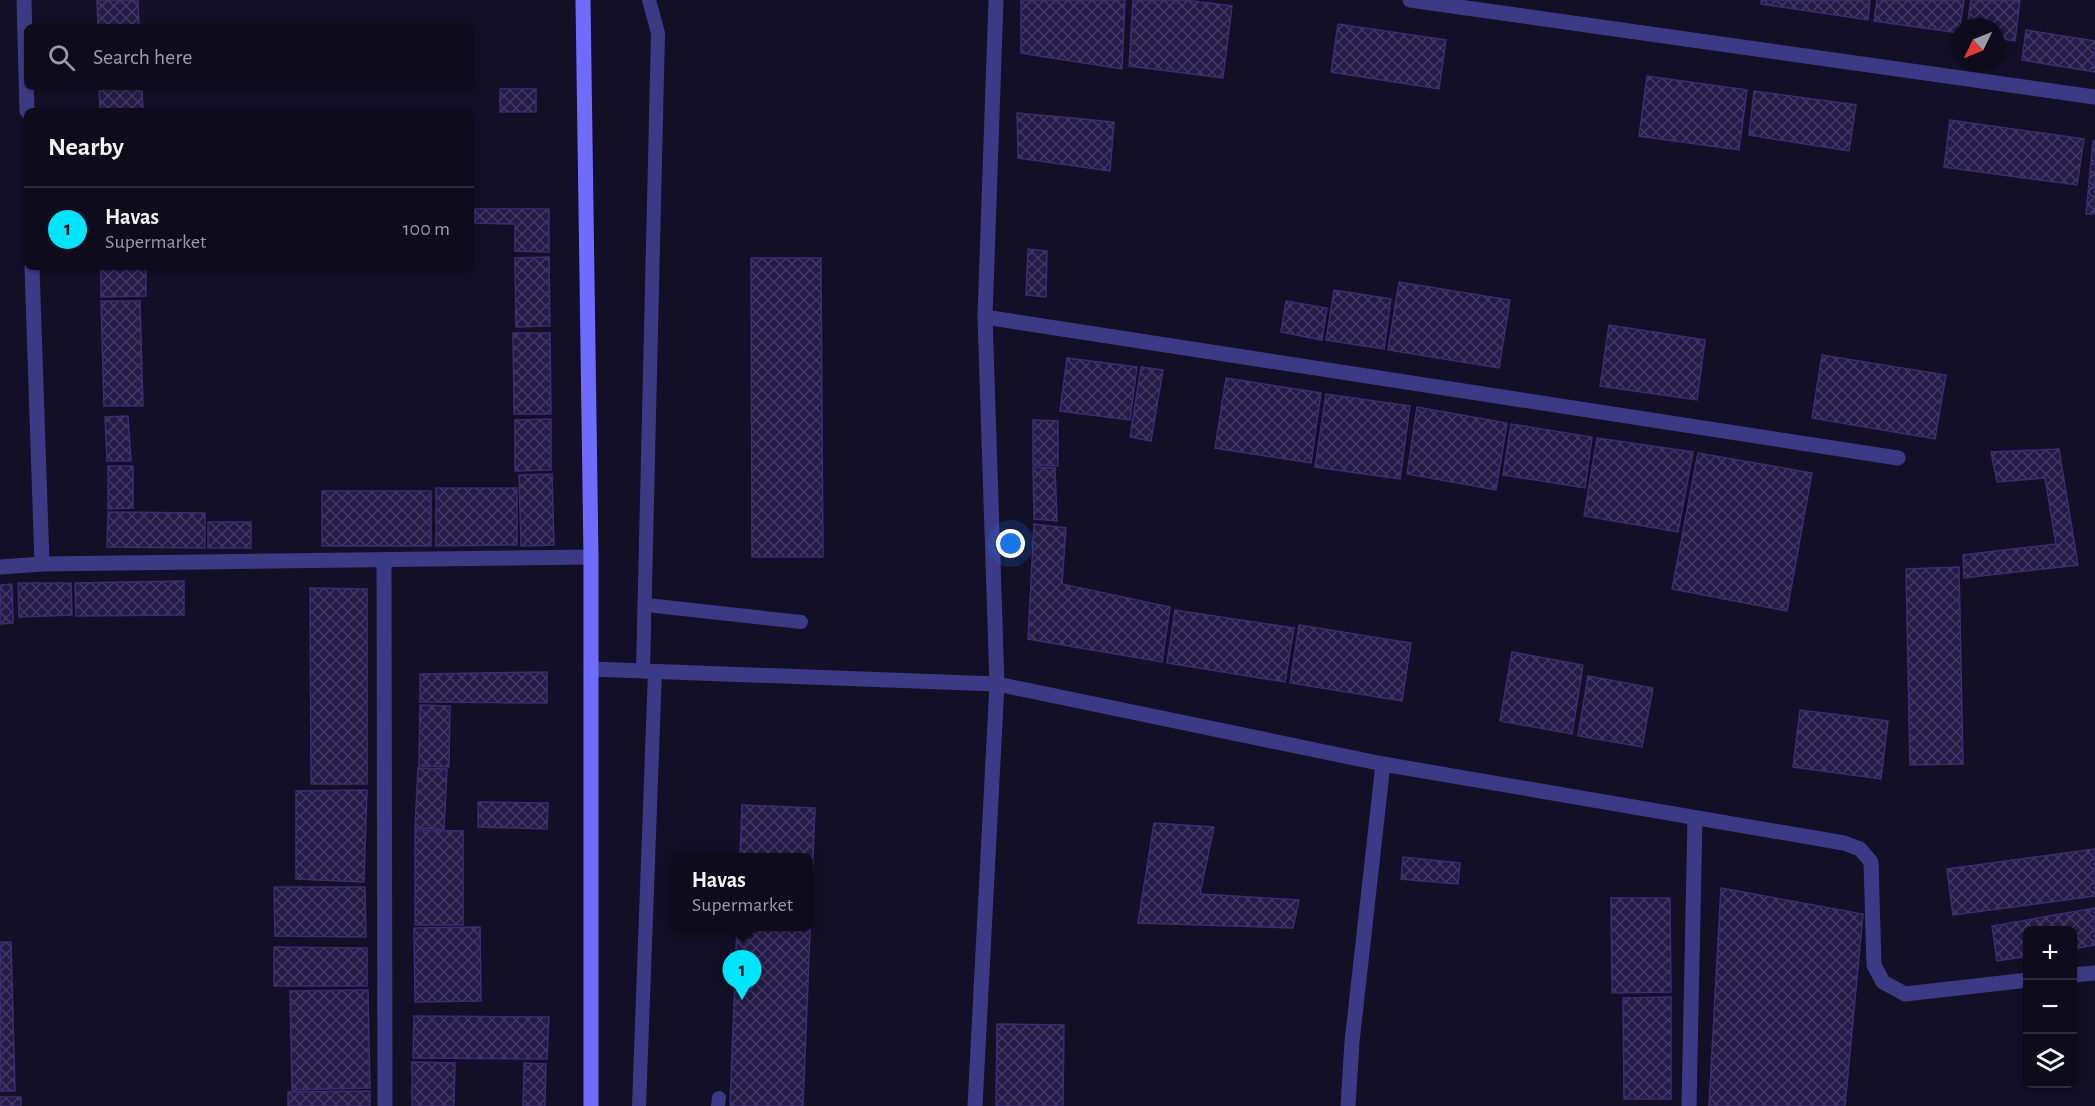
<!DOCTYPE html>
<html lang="en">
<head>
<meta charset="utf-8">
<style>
  body { margin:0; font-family:"Alegreya Sans",sans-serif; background:#171425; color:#f1f3f6 }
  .controls { position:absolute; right:18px; bottom:18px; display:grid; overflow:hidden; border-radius:9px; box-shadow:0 2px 4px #0004 }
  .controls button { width:54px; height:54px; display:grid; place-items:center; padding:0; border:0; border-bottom:2px solid #2e2b3b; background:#0e0b1c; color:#f1f3f6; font:30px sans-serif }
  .compass { position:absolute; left:1951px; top:18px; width:54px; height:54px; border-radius:50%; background:#0e0b1c; box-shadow:0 2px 4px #0004; rotate:227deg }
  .you { position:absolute; left:1011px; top:544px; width:21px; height:21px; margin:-15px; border:4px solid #fff; border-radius:50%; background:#1a73e8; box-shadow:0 0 0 9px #1a73e833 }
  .badge { display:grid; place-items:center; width:39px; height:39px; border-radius:50%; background:#00e5ff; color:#111; font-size:20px; font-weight:700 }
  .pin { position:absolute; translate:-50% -50px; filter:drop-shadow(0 2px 3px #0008) }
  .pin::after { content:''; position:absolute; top:32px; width:21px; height:18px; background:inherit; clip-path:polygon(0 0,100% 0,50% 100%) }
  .popup { position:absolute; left:672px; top:853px; width:141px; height:78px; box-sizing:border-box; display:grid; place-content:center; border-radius:9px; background:#0e0b1c; filter:drop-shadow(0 2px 4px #0005); font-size:20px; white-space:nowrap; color:#9b9ba3 }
  .popup b { font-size:22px; color:#f1f3f6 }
  .popup::after { content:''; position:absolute; left:50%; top:100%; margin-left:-12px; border:12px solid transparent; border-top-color:#0e0b1c }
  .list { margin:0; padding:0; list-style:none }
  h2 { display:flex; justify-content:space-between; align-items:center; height:78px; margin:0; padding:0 24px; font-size:26px }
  h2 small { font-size:20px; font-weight:400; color:#9b9ba3 }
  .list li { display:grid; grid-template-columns:39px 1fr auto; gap:18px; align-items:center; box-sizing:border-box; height:84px; padding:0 24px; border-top:2px solid #2e2b3b }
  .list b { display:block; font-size:22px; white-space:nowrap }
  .list p { margin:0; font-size:20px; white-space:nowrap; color:#9b9ba3 }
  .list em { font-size:20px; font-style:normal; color:#9b9ba3 }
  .icon { flex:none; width:33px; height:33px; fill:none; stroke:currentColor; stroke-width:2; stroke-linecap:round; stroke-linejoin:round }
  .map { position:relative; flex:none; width:2095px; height:1106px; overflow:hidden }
  .search { position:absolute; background:#0e0b1c; box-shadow:0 2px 4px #0004; left:24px; top:24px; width:450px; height:66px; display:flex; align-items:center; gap:15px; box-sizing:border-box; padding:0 21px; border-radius:9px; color:#9b9ba3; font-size:22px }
  .panel { position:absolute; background:#0e0b1c; box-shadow:0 2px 4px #0004; left:24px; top:108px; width:450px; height:162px; border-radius:9px }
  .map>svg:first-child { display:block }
  .building { fill:url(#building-cross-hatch); stroke:#3b2d73; stroke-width:1.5 }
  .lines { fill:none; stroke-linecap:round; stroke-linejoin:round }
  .service { stroke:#3d3a85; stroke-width:14 }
  .minor { stroke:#3d3a85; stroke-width:15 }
  .secondary { stroke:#6f6bff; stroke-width:15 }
</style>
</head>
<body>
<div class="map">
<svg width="2095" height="1106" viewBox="0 0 2095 1106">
  <defs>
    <pattern id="building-cross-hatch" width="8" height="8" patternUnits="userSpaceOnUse" patternTransform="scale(1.5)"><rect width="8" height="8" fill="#241b47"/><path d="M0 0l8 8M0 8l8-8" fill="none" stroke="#433b63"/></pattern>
  </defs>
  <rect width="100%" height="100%" fill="#130f26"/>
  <g class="building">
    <path d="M97,0h41l1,27h-41z"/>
    <path d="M1021,0h104l-3,69 -101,-16z"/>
    <path d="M1133,0h52l47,6 -9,72 -94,-12z"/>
    <path d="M1761,0h109l-2,20 -107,-16z"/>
    <path d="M1877,0h87l-5,33 -85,-12z"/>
    <path d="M1971,0h49l-5,41 -19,-3v-11h-29z"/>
    <path d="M1338,24l108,16 -7,49 -108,-17z"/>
    <path d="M2026,30l69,11v31l-73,-12z"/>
    <path d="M1647,76l100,14 -8,60 -100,-14z"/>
    <path d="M142,89l1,22h-43l-1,-21z"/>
    <rect x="500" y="89" width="36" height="23"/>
    <path d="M1754,91l102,14 -7,46 -100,-16z"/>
    <path d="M1017,113l97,9 -4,49 -92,-13z"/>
    <path d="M1950,120l134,19 -7,46 -133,-18z"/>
    <path d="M2093,141h2v73h-9z"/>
    <path d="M475,209h74v43l-34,-1v-27l-40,-1z"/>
    <path d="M1028,249l19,2 -1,46 -20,-2z"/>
    <path d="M549,257l1,69 -34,1 -1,-69z"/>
    <path d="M751,258h70l2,299h-71z"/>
    <path d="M101,267h45v29l-45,1z"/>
    <path d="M1399,282l111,18 -11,68 -111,-18z"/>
    <path d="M1334,290l57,9 -7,50 -58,-9z"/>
    <path d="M101,301h39l3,105h-39z"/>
    <path d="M1286,301l41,7 -5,32 -41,-8z"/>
    <path d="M1609,325l96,15 -8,60 -97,-14z"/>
    <path d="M513,333h37l1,81h-37z"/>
    <path d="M1822,355l124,20 -11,64 -123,-21z"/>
    <path d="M1067,358l70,9 -7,53 -70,-9z"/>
    <path d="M1141,367l22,3 -12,71 -21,-4z"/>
    <path d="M1226,378l95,15 -10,70 -96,-15z"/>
    <path d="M1326,394l84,12 -10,73 -85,-12z"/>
    <path d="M1417,407l90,16 -11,67 -89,-16z"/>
    <path d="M128,416l3,45h-24l-2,-44z"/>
    <path d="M551,419v51l-36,1v-51z"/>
    <path d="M1033,420l25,1v45l-25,-1z"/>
    <path d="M1511,424l81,13 -7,51 -82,-13z"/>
    <path d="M1597,438l96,14 -15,80 -94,-16z"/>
    <path d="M2059,449l19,116 -114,13 -1,-23 93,-11 -11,-66 -48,4 -6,-30z"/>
    <path d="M1698,453l114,20 -25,138 -115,-22z"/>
    <path d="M108,466h25v42l-25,1z"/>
    <path d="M1033,467l22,1 2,53 -23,-2z"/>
    <path d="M552,474l2,71 -33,1 -2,-71z"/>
    <path d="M436,488h81v57l-81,1z"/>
    <rect x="322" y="491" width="109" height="55"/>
    <path d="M108,512l97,1v35l-98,-1z"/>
    <rect x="208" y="522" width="43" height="26"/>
    <path d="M1034,524l32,4 -4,56 108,23 -8,55 -134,-23z"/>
    <path d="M1959,567l4,197 -53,1 -4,-196z"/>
    <path d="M184,581v34l-108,1 -1,-33z"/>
    <path d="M18,583h53l1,32 -53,2z"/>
    <path d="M12,584l1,39 -13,1v-39z"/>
    <path d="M310,588l57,1v195h-56z"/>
    <path d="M1175,610l119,18 -9,54 -118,-19z"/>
    <path d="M1299,625l112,18 -9,58 -112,-18z"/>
    <path d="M1512,652l71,13 -11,69 -72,-13z"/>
    <path d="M547,672v31l-127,-1v-28z"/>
    <path d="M1588,676l65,12 -11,59 -64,-11z"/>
    <path d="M420,705l30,1 -1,61 -30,-1z"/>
    <path d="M1800,710l88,11 -7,58 -88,-12z"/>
    <path d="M418,768l29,1 -3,60 -29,-1z"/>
    <path d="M367,790l-3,92 -68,-3v-88z"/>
    <path d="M478,802l70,1 -1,26 -69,-2z"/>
    <path d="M742,805l73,3 -12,298h-73l7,-180h71v-68h-68z"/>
    <path d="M1154,823l60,4 -14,67 99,6 -6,28 -155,-5z"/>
    <path d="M415,830l48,1v94h-48z"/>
    <path d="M2095,849v47l-142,19 -6,-46z"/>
    <path d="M1403,857l57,6 -2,21 -57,-5z"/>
    <path d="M274,887h91l1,50 -91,-1z"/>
    <path d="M1721,888l142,26 -18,192h-136z"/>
    <path d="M1611,898h59l1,94 -59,1z"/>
    <path d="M2095,908v37l-23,4v-19h-44v26l-31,5 -5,-35z"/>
    <path d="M480,927l1,74 -66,1 -1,-74z"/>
    <path d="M0,942h11l4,149h-15z"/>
    <path d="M274,947l93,1v38h-93z"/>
    <path d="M368,990l2,98 -78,2 -2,-99z"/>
    <path d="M1671,997v102h-47l-1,-101z"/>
    <path d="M414,1016l135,1 -2,42 -134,-1z"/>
    <path d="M997,1024l67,1 -1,81h-67z"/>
    <path d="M412,1062l43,1 -1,43h-42z"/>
    <path d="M524,1063l22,1 -1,42h-22z"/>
    <path d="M370,1091v15h-82v-14z"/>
    <rect x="0" y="1097" width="21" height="9"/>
  </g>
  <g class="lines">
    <g class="service">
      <path d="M647,605l154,17"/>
      <path d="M643,670l15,-637 -9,-33"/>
      <path d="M639,1106l16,-435"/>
      <path d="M718,1106l1,-8"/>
    </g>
    <g class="minor">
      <path d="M24,0l3,111"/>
      <path d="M1410,0l685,97"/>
      <path d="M32,267l10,297"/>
      <path d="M985,317l913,141"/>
      <path d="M384,560l1,546"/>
      <path d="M0,567l42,-3 549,-7"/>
      <path d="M591,669l406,15 386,80 461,79 16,6 11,13 3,103 9,17 22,12 123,-14"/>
      <path d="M2072,975l23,-2"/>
      <path d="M975,1106l22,-422 -12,-367 11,-317"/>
      <path d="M1348,1106l4,-64 31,-278"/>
      <path d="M1689,1106l6,-288"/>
    </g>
    <path class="secondary" d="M583,0l8,557v549"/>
  </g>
</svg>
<div class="controls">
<button>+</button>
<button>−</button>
<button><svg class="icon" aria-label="layers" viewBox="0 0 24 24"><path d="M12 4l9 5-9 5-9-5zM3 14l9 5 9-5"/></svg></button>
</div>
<svg class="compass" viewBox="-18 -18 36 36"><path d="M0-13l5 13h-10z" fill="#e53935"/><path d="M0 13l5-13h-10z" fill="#9b9ba3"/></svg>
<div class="you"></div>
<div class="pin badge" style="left:742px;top:1000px">1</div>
<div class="popup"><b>Havas</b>Supermarket</div>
<div class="search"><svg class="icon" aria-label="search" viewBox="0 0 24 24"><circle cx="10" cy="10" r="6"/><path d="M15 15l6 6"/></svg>Search here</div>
<section class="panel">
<h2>Nearby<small></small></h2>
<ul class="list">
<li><span class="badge">1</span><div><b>Havas</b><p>Supermarket</p></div><em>100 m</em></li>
</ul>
</section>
</div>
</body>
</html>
